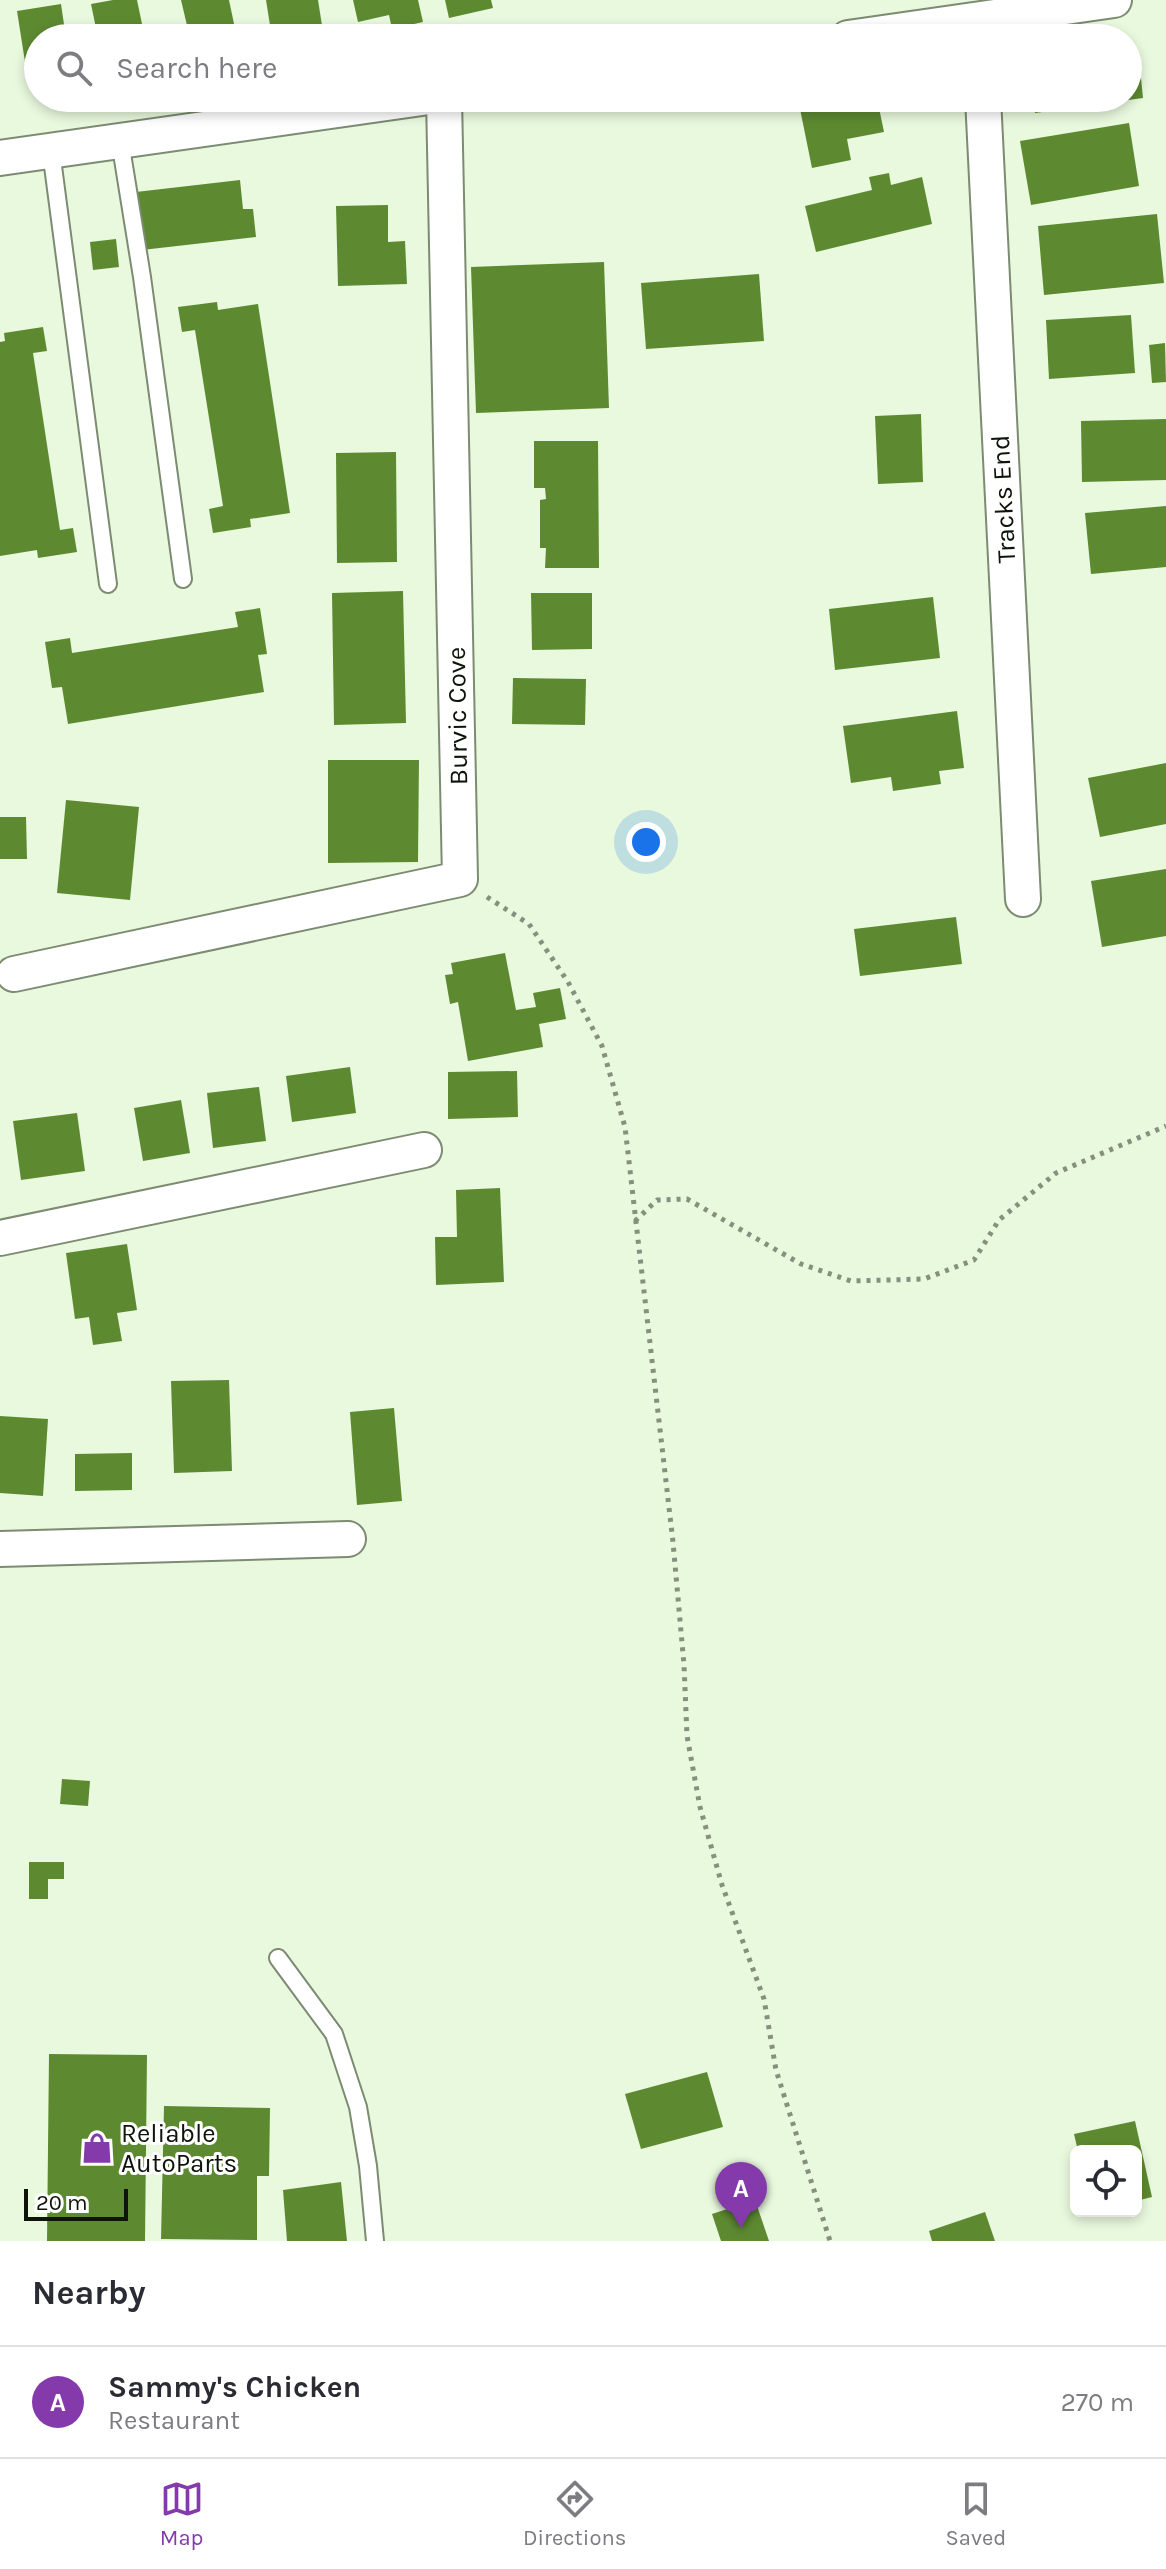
<!DOCTYPE html>
<html lang="en">
<head>
<meta charset="utf-8">
<style>
  body { margin:0; font-family:Karla,sans-serif; background:#f2f2f3; color:#2b2b33 }
  .controls { position:absolute; right:24px; bottom:24px; display:grid; overflow:hidden; border-radius:12px; box-shadow:0 4px 12px #0003 }
  .controls button { width:72px; height:72px; display:grid; place-items:center; padding:0; border:0; border-bottom:2px solid #e1e1e2; background:#fff; color:#2b2b33; font:40px sans-serif }
  .scale { position:absolute; left:24px; bottom:20px; width:104px; box-sizing:border-box; padding-left:8px; border:4px solid #0f140b; border-top:0; font-size:22px; line-height:28px; white-space:nowrap; color:#0f140b; -webkit-text-stroke:6px #fff; paint-order:stroke }
  .you { position:absolute; left:646px; top:842px; width:28px; height:28px; margin:-20px; border:6px solid #fff; border-radius:50%; background:#1a73e8; box-shadow:0 0 0 12px #1a73e833 }
  .badge { display:grid; place-items:center; width:52px; height:52px; border-radius:50%; background:#853aac; color:#fff; font-size:26px; font-weight:700 }
  .pin { position:absolute; translate:-50% -66px; filter:drop-shadow(0 2px 4px #0008) }
  .pin::after { content:''; position:absolute; top:42px; width:28px; height:24px; background:inherit; clip-path:polygon(0 0,100% 0,50% 100%) }
  .list { margin:0; padding:0; list-style:none }
  h2 { display:flex; justify-content:space-between; align-items:center; height:104px; margin:0; padding:0 32px; font-size:34px }
  h2 small { font-size:26px; font-weight:400; color:#7c7c81 }
  .list li { display:grid; grid-template-columns:52px 1fr auto; gap:24px; align-items:center; box-sizing:border-box; height:112px; padding:0 32px; border-top:2px solid #e1e1e2 }
  .list b { display:block; font-size:30px; white-space:nowrap }
  .list p { margin:0; font-size:26px; white-space:nowrap; color:#7c7c81 }
  .list em { font-size:26px; font-style:normal; color:#7c7c81 }
  .icon { flex:none; width:44px; height:44px; fill:none; stroke:currentColor; stroke-width:2; stroke-linecap:round; stroke-linejoin:round }
  .map { position:relative; flex:none; width:1166px; height:2241px; overflow:hidden }
  .search { position:absolute; background:#fff; box-shadow:0 4px 12px #0003; left:24px; right:24px; top:24px; height:88px; display:flex; align-items:center; gap:20px; box-sizing:border-box; padding:0 28px; border-radius:44px; color:#7c7c81; font-size:30px }
  .sheet { height:216px; background:#fff }
  nav { display:flex; justify-content:space-around; align-items:center; box-sizing:border-box; height:112px; border-top:2px solid #e1e1e2; background:#fff; font-size:22px; color:#7c7c81 }
  nav a { display:grid; justify-items:center; gap:4px }
  nav .on { color:#853aac }
  .map>svg:first-child { display:block }
  .building { fill:#5d8a31 }
  .lines { fill:none; stroke-linecap:round; stroke-linejoin:round }
  .lane-casing { stroke:#7c8b72; stroke-width:20 }
  .street-casing { stroke:#7c8b72; stroke-width:38 }
  .path { stroke:#85907d; stroke-width:5; stroke-dasharray:4 6; stroke-linecap:butt }
  .lane { stroke:#fff; stroke-width:16 }
  .street { stroke:#fff; stroke-width:34 }
  .labels { text-anchor:middle; stroke-width:6; stroke-linejoin:round; paint-order:stroke }
  .street-label { font-size:26px; fill:#0f140b; stroke:#fff }
  .poi-label { font-size:26px; fill:#0f140b; stroke:#fff; text-anchor:start }
</style>
</head>
<body>
<div class="map">
<svg width="1166" height="2241" viewBox="0 0 1166 2241">
  <rect width="100%" height="100%" fill="#e9f9de"/>
  <g class="building">
    <path d="M113,0h24l8,38h-47l-7,-34z"/>
    <path d="M181,0h48l8,38h-47z"/>
    <path d="M266,0h52l6,38h-52z"/>
    <path d="M353,0h65l5,22 -31,7 -3,-14 -31,7z"/>
    <path d="M445,0h46l2,8 -44,10z"/>
    <path d="M61,4l5,34h-28v42l-10,1 -11,-70z"/>
    <path d="M1140,68l3,30 -108,15 -2,-15h95v-28z"/>
    <path d="M829,98h48l7,34 -37,7 4,21 -39,8 -13,-64z"/>
    <path d="M1129,123l10,63 -108,19 -11,-64z"/>
    <path d="M889,173l2,12 31,-8 10,47 -116,28 -11,-46 67,-16 -3,-13z"/>
    <path d="M240,180l3,29h10l3,28 -114,13 -6,-58z"/>
    <path d="M388,205v37l17,-1 2,43 -69,2 -2,-80z"/>
    <path d="M1157,214l7,69 -120,12 -6,-69z"/>
    <path d="M116,239l3,28 -26,3 -3,-28z"/>
    <path d="M604,262l5,146 -133,5 -5,-146z"/>
    <path d="M759,274l5,67 -118,8 -5,-66z"/>
    <path d="M217,302l1,8 40,-6 32,209 -40,6 1,8 -38,6 -4,-24 14,-3 -28,-176 -13,2 -4,-25z"/>
    <path d="M1131,315l4,58 -86,6 -3,-59z"/>
    <path d="M43,327l4,24 -14,2 27,177 13,-2 4,24 -39,6 -1,-8 -37,6v-214l5,-1 -1,-8z"/>
    <path d="M1165,343l1,39 -14,1 -3,-38z"/>
    <path d="M921,414l2,68 -45,2 -3,-68z"/>
    <path d="M1166,419v61l-84,2 -1,-61z"/>
    <path d="M534,441h64l1,127h-54l1,-20h-6v-48l6,-1 -1,-11h-11z"/>
    <path d="M396,452l1,110 -60,1 -1,-110z"/>
    <path d="M1166,506v61l-75,7 -6,-61z"/>
    <path d="M403,591l3,132 -72,2 -2,-132z"/>
    <path d="M531,593h61v56l-60,1z"/>
    <path d="M933,597l7,61 -105,12 -6,-61z"/>
    <path d="M260,608l7,46 -9,1 6,37 -196,32 -6,-37 -10,1 -7,-46 25,-4 2,15 166,-26 -3,-15z"/>
    <path d="M513,678l73,1 -1,46 -73,-1z"/>
    <path d="M957,711l7,57 -25,3 2,13 -48,7 -2,-14 -40,6 -8,-57z"/>
    <path d="M328,760h91l-1,102 -90,1z"/>
    <path d="M1166,763v61l-66,13 -12,-59z"/>
    <path d="M66,800l73,7 -9,93 -73,-7z"/>
    <path d="M0,817h26l1,42h-27z"/>
    <path d="M1166,869v67l-64,11 -11,-66z"/>
    <path d="M956,917l6,47 -102,12 -6,-47z"/>
    <path d="M505,953l11,57 20,-3 -3,-14 27,-5 6,31 -27,5 4,23 -75,14 -10,-59 -8,2 -5,-29 8,-1 -2,-11z"/>
    <path d="M350,1067l6,46 -64,9 -6,-46z"/>
    <path d="M517,1071l1,46 -70,2v-47z"/>
    <path d="M259,1087l7,54 -53,7 -6,-55z"/>
    <path d="M181,1100l9,53 -47,8 -9,-53z"/>
    <path d="M77,1113l8,58 -64,9 -8,-59z"/>
    <path d="M500,1188l4,94 -68,3 -1,-48h22l-1,-47z"/>
    <path d="M127,1244l10,66 -20,3 5,28 -29,4 -4,-28 -14,2 -9,-66z"/>
    <path d="M229,1380l3,91 -58,2 -3,-92z"/>
    <path d="M394,1408l8,93 -45,4 -7,-93z"/>
    <path d="M0,1416l48,3 -5,77 -43,-3z"/>
    <path d="M132,1453v37l-57,1v-37z"/>
    <path d="M62,1779l28,2 -2,25 -28,-2z"/>
    <path d="M29,1862h35v17h-16v20h-19z"/>
    <path d="M49,2054l98,1 -2,186h-98z"/>
    <path d="M707,2072l16,55 -82,22 -16,-55z"/>
    <path d="M164,2106l106,2 -1,68h-12v64l-96,-1z"/>
    <path d="M1135,2121l17,76 -16,4v-50h-58l-4,-17z"/>
    <path d="M341,2182l6,59h-60l-4,-51z"/>
    <path d="M755,2200l14,41h-48l-9,-27z"/>
    <path d="M985,2212l10,29h-63l-3,-10z"/>
  </g>
  <g class="lines">
    <defs>
      <g id="lane">
        <path d="M120,141l22,136 41,302"/>
        <path d="M51,151l57,433"/>
        <path d="M278,1958l56,76 24,73 10,59 7,75"/>
      </g>
      <g id="street">
        <path d="M848,38l266,-38"/>
        <path d="M983,98l40,801"/>
        <path d="M0,158l422,-60"/>
        <path d="M14,974l446,-95 -16,-781"/>
        <path d="M0,1238l424,-88"/>
        <path d="M0,1549l348,-10"/>
      </g>
    </defs>
    <use href="#lane" class="lane-casing"/>
    <use href="#street" class="street-casing"/>
    <g class="path">
      <path d="M487,897l42,27 39,58 34,64 23,81 48,415 11,123 3,71 13,71 22,78 42,114 12,71 54,171"/>
      <path d="M635,1221l22,-21 30,-1 114,65 50,17 73,-2 50,-19 25,-40 57,-47 110,-47"/>
    </g>
    <use href="#lane" class="lane"/>
    <use href="#street" class="street"/>
  </g>
  <defs>
    <symbol id="shop-bare" viewBox="-9 -9 18 18"><path d="M-5-2.5h2.3a2.7 3.5 0 0 1 5.4 0H5L5.5 6h-11ZM-1.5-2.5h3a1.5 2.3 0 0 0-3 0Z" fill="#853aac" stroke="#fff" stroke-width="2.5" paint-order="stroke"/></symbol>
  </defs>
  <g fill-rule="evenodd">
    <use href="#shop-bare" x="75" y="2126" width="44" height="44"/>
  </g>
  <g class="labels">
    <g class="street-label">
      <text transform="translate(1003 499) rotate(-93)" y="9">Tracks End</text>
      <text transform="translate(457 716) rotate(-91)" y="9">Burvic Cove</text>
    </g>
    <g class="poi-label">
      <text x="121" y="2142">Reliable<tspan x="121" dy="30">AutoParts</tspan></text>
    </g>
  </g>
</svg>
<div class="controls">
<button><svg class="icon" aria-label="locate" viewBox="0 0 24 24"><circle cx="12" cy="12" r="6"/><path d="M12 2v4M12 18v4M2 12h4M18 12h4"/></svg></button>
</div>
<div class="scale">20 m</div>
<div class="you"></div>
<div class="pin badge" style="left:741px;top:2228px">A</div>
<div class="search"><svg class="icon" aria-label="search" viewBox="0 0 24 24"><circle cx="10" cy="10" r="6"/><path d="M15 15l6 6"/></svg>Search here</div>
</div>
<section class="sheet">
<h2>Nearby<small></small></h2>
<ul class="list">
<li><span class="badge">A</span><div><b>Sammy's Chicken</b><p>Restaurant</p></div><em>270 m</em></li>
</ul>
</section>
<nav>
<a class="on"><svg class="icon" aria-label="map" viewBox="0 0 24 24"><path d="M3 6l6-2 6 2 6-2v14l-6 2-6-2-6 2zM9 4v14M15 6v14"/></svg>Map</a>
<a><svg class="icon" aria-label="directions" viewBox="0 0 24 24"><path d="M12 3l9 9-9 9-9-9zM9 14v-3h6M13 9l2 2-2 2"/></svg>Directions</a>
<a><svg class="icon" aria-label="saved" viewBox="0 0 24 24"><path d="M7 4h10v16l-5-4-5 4z"/></svg>Saved</a>
</nav>
</body>
</html>
